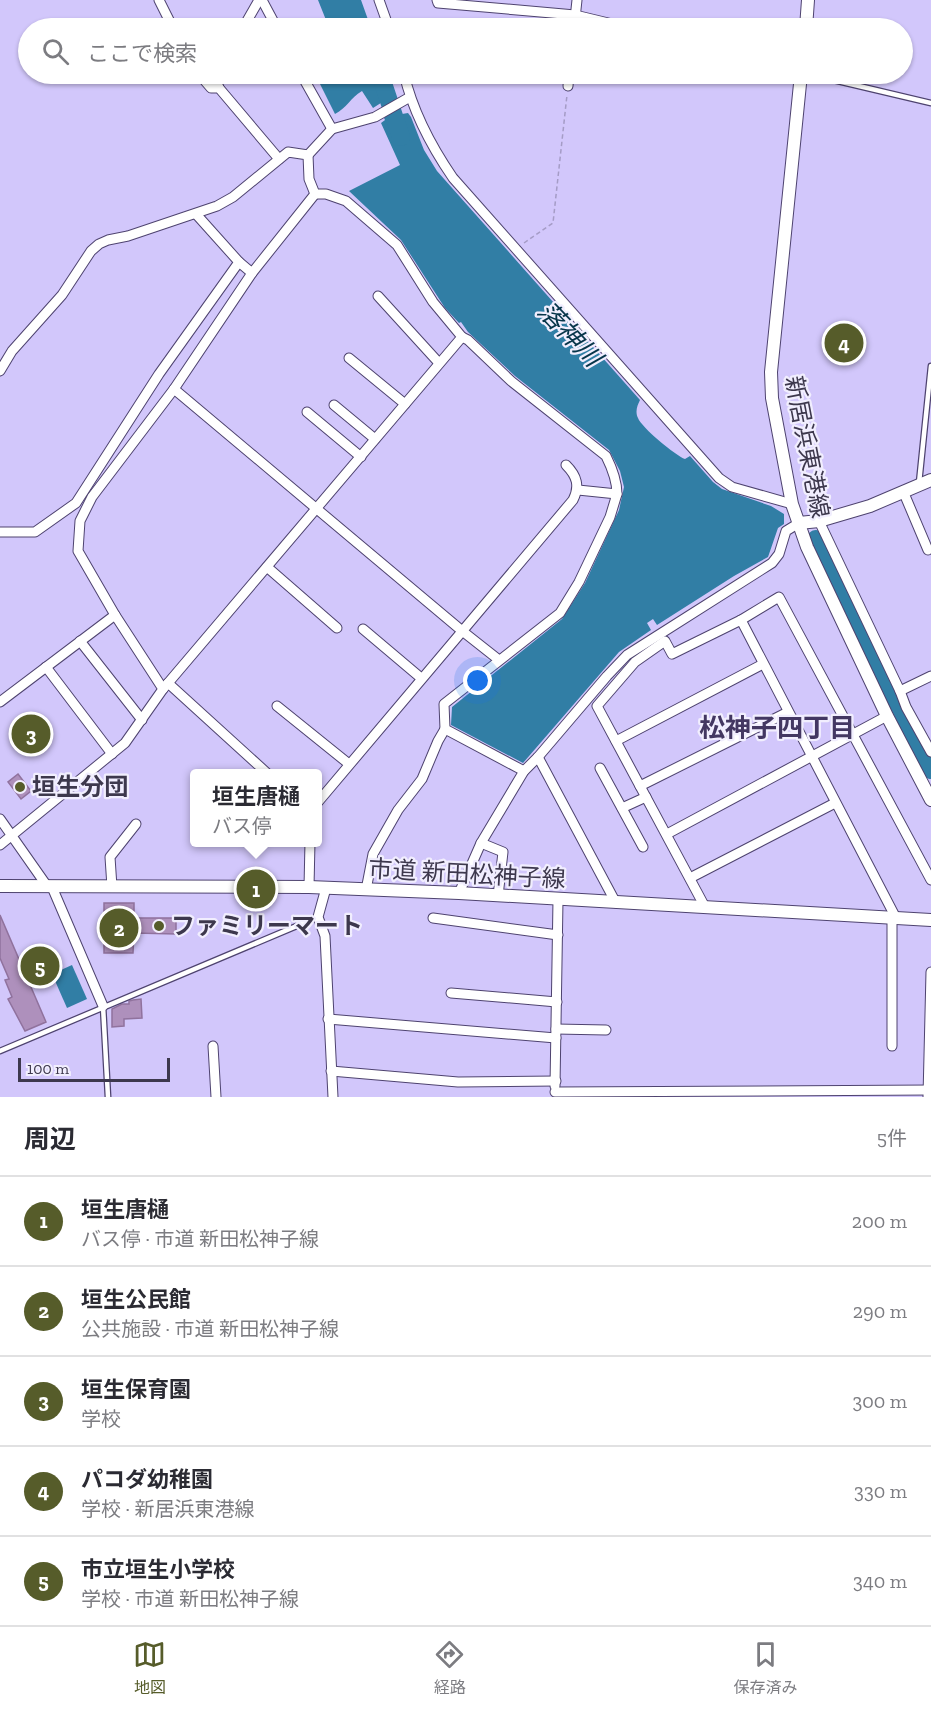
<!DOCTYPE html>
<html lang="ja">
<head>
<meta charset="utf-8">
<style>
  body { margin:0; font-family:"Zilla Slab","Noto Sans JP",serif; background:#f7f7f7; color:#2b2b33 }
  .scale { position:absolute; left:18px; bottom:15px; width:152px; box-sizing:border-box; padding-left:6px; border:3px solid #3d384d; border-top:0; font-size:16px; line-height:21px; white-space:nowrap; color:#3d384d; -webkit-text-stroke:4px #f1eefe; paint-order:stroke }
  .you { position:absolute; left:478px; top:681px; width:21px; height:21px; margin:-15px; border:4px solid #fff; border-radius:50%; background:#1a73e8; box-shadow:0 0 0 9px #1a73e833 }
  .badge { display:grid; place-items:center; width:39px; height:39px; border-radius:50%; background:#565c2a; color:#fff; font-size:20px; font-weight:700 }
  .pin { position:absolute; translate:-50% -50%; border:3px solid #fff; box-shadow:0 2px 6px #0006 }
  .popup { position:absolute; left:190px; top:769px; width:132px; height:78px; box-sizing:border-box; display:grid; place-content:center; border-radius:6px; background:#fff; filter:drop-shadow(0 2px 4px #0005); font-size:20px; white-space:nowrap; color:#7c7c81 }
  .popup b { font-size:22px; color:#2b2b33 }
  .popup::after { content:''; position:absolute; left:50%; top:100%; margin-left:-12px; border:12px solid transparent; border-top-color:#fff }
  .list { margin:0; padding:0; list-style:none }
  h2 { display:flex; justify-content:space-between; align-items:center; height:78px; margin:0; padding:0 24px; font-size:26px }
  h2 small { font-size:20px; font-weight:400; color:#7c7c81 }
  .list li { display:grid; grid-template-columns:39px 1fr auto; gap:18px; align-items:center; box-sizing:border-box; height:90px; padding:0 24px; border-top:2px solid #e1e1e2 }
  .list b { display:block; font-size:22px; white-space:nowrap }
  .list p { margin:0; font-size:20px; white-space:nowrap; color:#7c7c81 }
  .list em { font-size:20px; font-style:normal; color:#7c7c81 }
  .icon { flex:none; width:33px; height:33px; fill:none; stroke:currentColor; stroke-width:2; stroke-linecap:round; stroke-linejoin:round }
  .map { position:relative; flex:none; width:931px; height:1097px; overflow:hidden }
  .search { position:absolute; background:#fff; box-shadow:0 2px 4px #0004; left:18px; right:18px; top:18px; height:66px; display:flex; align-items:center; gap:15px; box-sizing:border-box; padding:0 21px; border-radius:33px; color:#7c7c81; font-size:22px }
  .sheet { height:528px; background:#fff }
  nav { display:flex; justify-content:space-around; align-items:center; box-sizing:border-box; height:84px; border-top:2px solid #e1e1e2; background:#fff; font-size:16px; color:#7c7c81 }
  nav a { display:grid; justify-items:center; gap:3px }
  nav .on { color:#565c2a }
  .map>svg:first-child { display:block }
  .water { fill:#317ea5 }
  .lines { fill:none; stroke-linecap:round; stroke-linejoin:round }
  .river { stroke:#317ea5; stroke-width:18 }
  .building { fill:#ae90bc; stroke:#90729d; stroke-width:1.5 }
  .lane-casing { stroke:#4e436f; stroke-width:7 }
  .street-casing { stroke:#4e436f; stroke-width:11 }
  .secondary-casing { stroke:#4e436f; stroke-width:14 }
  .path { stroke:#a59cc6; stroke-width:1.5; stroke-dasharray:4.5 3; stroke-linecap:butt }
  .lane { stroke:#fff; stroke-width:4.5 }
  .street { stroke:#fff; stroke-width:9 }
  .secondary { stroke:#fff; stroke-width:12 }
  .poi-dot { fill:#565c2a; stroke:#f1eefe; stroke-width:2 }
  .labels { text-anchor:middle; stroke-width:4.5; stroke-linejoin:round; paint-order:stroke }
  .street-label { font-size:24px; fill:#3d384d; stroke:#f1eefe }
  .poi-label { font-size:24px; font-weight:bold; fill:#3d384d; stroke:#f1eefe; text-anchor:start }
  .water-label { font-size:26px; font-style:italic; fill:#07354a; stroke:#f1eefe }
  .neighbourhood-label { font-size:26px; font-weight:bold; fill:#433762; stroke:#f1eefe }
</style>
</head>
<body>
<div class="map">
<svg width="931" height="1097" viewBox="0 0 931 1097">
  <rect width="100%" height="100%" fill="#d2c7fb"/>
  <g class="water">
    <path d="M318,0h43l10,28h-62l17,-8z"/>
    <path d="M315,74h73l7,20 -22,14 -11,-17c-12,7 -15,17 -27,23z"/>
    <path d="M400,110l2,4 6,-1 3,4 13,33 13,21 203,229c-3,6 -5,12 -2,18 3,9 38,38 47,41l5,-3 23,26 9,7 49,17 13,8v10l-6,4 -10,29 -34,19 -77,49 -4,-6 -6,4 4,7 -32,22 -96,111 -72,-38 1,-18 110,-88 23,-36 34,-73 5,-23 -4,-16 -11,-21 -94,-74 -47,-44 -7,-10 -2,1 -14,-15 -44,-68 -52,-49 51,-26 -19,-42 4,-3 -1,-2z"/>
    <path d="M72,965l15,34 -20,9 -15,-34z"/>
  </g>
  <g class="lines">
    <g class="river">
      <path d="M380,74l21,63"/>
      <path d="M816,539l76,160 39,71"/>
    </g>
  </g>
  <g class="building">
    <path d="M18,774l13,17 -10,8 -13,-17z"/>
    <path d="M104,903h30v15h42v16l-42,-1 -1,20h-29z"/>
    <path d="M0,915l46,107 -21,9 -17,-32 4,-2 -7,-17 4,-1 -9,-21z"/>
    <path d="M141,999l1,19 -18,1v7l-12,1v-18l10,-5h7v-3l4,-1z"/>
  </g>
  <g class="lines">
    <defs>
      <g id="lane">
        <path d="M808,74l123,29"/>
        <path d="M919,483l12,-117"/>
        <path d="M103,1006l5,91"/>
        <path d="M0,1051l318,-134"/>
      </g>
      <g id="street">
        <path d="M159,0l14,28"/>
        <path d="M262,0l15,28"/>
        <path d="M379,0l10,28"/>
        <path d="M437,0l1,3 137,12 54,13"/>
        <path d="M243,28l16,-28"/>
        <path d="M574,28l3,-28"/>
        <path d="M199,74l12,14h8l60,71"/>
        <path d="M217,74l-2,3 4,11"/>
        <path d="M301,74l31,55"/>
        <path d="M404,74c9,38 27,72 49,104l266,300 13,9 60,17"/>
        <path d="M568,86l1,-12"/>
        <path d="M308,155l24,-26 43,-12 35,-20"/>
        <path d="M239,262l13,11 63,-79"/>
        <path d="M378,296l61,67"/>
        <path d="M462,337l6,3 43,41 95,75c6,12 11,24 11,38"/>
        <path d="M349,358l56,46"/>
        <path d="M0,371l12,-20 50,-56 29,-44 8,-7 9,-4 20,-4 89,-30 16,-9 55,-45 20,3 1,24 6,15h11l20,7 51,44 36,57 29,35 -299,352"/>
        <path d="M174,389l287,241 38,30"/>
        <path d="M334,405l41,34"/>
        <path d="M307,412l54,45"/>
        <path d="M903,491l25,59"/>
        <path d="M819,521l81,170 31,-15"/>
        <path d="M0,532h35l41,-29 83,-129 80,-112 -43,-48"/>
        <path d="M267,567l70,61"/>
        <path d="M741,620l155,298"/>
        <path d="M363,629l58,49"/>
        <path d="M80,641l62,79"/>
        <path d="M46,667l66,87"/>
        <path d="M168,683l100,91"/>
        <path d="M900,691l6,16 25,45"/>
        <path d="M0,702l115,-87"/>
        <path d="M277,706l72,58"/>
        <path d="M616,741l147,-77"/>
        <path d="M538,757l78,146"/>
        <path d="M600,768l43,79"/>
        <path d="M524,771l-79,-42 -1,-25 116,-91 19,-31 31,-65 7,-23 -39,-4"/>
        <path d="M640,786l148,-74"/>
        <path d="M318,802l255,-302c7,-14 4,-24 -7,-35"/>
        <path d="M622,808l24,-11"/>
        <path d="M0,819l47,67"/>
        <path d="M667,834l220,-118"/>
        <path d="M481,843l22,9 -5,44"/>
        <path d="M0,845l125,-102 38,-54 -48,-74 -37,-64 2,-30 12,-24 82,-108 78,-116"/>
        <path d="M690,878l145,-75"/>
        <path d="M52,887l51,119"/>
        <path d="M112,887l-2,-30 26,-33"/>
        <path d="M309,887l1,-45"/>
        <path d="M326,888l-8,29 7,19 8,161"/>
        <path d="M366,890l7,-36 25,-44 24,-31 16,-38 7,-12"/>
        <path d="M459,893l22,-50 43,-72 14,-14 69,-81 20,-21 145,-92 7,-9 7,-23 13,-8"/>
        <path d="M705,907l-108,-201 38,-44 30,-21 7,13 69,-34 38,-23 152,283"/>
        <path d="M433,918l125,17"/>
        <path d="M451,993l106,9"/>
        <path d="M328,1019l228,19"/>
        <path d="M556,1029l50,1"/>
        <path d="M213,1046l3,51"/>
        <path d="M892,1046v-128"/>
        <path d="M331,1071l127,11 98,-1"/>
        <path d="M555,1086l3,-186"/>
        <path d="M555,1092l376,-2"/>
        <path d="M928,1097l3,-125"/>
      </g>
      <g id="secondary">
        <path d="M806,28l2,-28"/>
        <path d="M801,74l-30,298 1,26 20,106 15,43 80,169 44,84"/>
        <path d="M799,523l20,-2 51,-15 61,-26"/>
        <path d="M0,886l309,1 150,6 472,27"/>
      </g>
    </defs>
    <use href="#lane" class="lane-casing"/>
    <use href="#street" class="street-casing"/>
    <use href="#secondary" class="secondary-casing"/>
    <path class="path" d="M524,243l29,-20 14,-128"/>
    <use href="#lane" class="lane"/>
    <use href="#street" class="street"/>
    <use href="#secondary" class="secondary"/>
  </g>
  <g class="poi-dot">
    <circle cx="20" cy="787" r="6"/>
    <circle cx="159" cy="926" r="6"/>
  </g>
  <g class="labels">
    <g class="street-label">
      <text transform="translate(807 447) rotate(79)" y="8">新居浜東港線</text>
      <text transform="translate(467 874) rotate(3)" y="8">市道 新田松神子線</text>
    </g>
    <g class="poi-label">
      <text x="32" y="795">垣生分団</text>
      <text x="171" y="934">ファミリーマート</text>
    </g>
    <g class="water-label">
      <text transform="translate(570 334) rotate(46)" y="9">落神川</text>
    </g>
    <g class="neighbourhood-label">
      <text x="777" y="737">松神子四丁目</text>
    </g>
  </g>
</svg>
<div class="scale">100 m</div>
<div class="you"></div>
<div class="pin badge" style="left:256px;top:889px">1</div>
<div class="popup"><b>垣生唐樋</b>バス停</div>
<div class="pin badge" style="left:119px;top:928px">2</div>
<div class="pin badge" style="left:31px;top:734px">3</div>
<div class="pin badge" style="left:844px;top:343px">4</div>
<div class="pin badge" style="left:40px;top:966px">5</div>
<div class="search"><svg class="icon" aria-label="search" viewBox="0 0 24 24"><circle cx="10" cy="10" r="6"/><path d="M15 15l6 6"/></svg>ここで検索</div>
</div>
<section class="sheet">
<h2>周辺<small>5件</small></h2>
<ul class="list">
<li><span class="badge">1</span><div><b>垣生唐樋</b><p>バス停 · 市道 新田松神子線</p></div><em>200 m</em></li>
<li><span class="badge">2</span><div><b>垣生公民館</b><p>公共施設 · 市道 新田松神子線</p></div><em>290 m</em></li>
<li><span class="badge">3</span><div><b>垣生保育園</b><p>学校</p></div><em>300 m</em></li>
<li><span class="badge">4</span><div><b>パコダ幼稚園</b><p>学校 · 新居浜東港線</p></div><em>330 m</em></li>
<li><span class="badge">5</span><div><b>市立垣生小学校</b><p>学校 · 市道 新田松神子線</p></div><em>340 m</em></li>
</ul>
</section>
<nav>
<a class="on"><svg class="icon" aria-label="map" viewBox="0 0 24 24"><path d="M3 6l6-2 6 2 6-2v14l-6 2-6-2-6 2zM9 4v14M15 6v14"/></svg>地図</a>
<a><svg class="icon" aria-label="directions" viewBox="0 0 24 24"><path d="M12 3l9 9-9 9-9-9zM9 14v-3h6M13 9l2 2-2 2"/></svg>経路</a>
<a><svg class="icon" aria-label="saved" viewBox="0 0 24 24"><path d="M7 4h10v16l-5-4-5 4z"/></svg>保存済み</a>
</nav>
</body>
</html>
